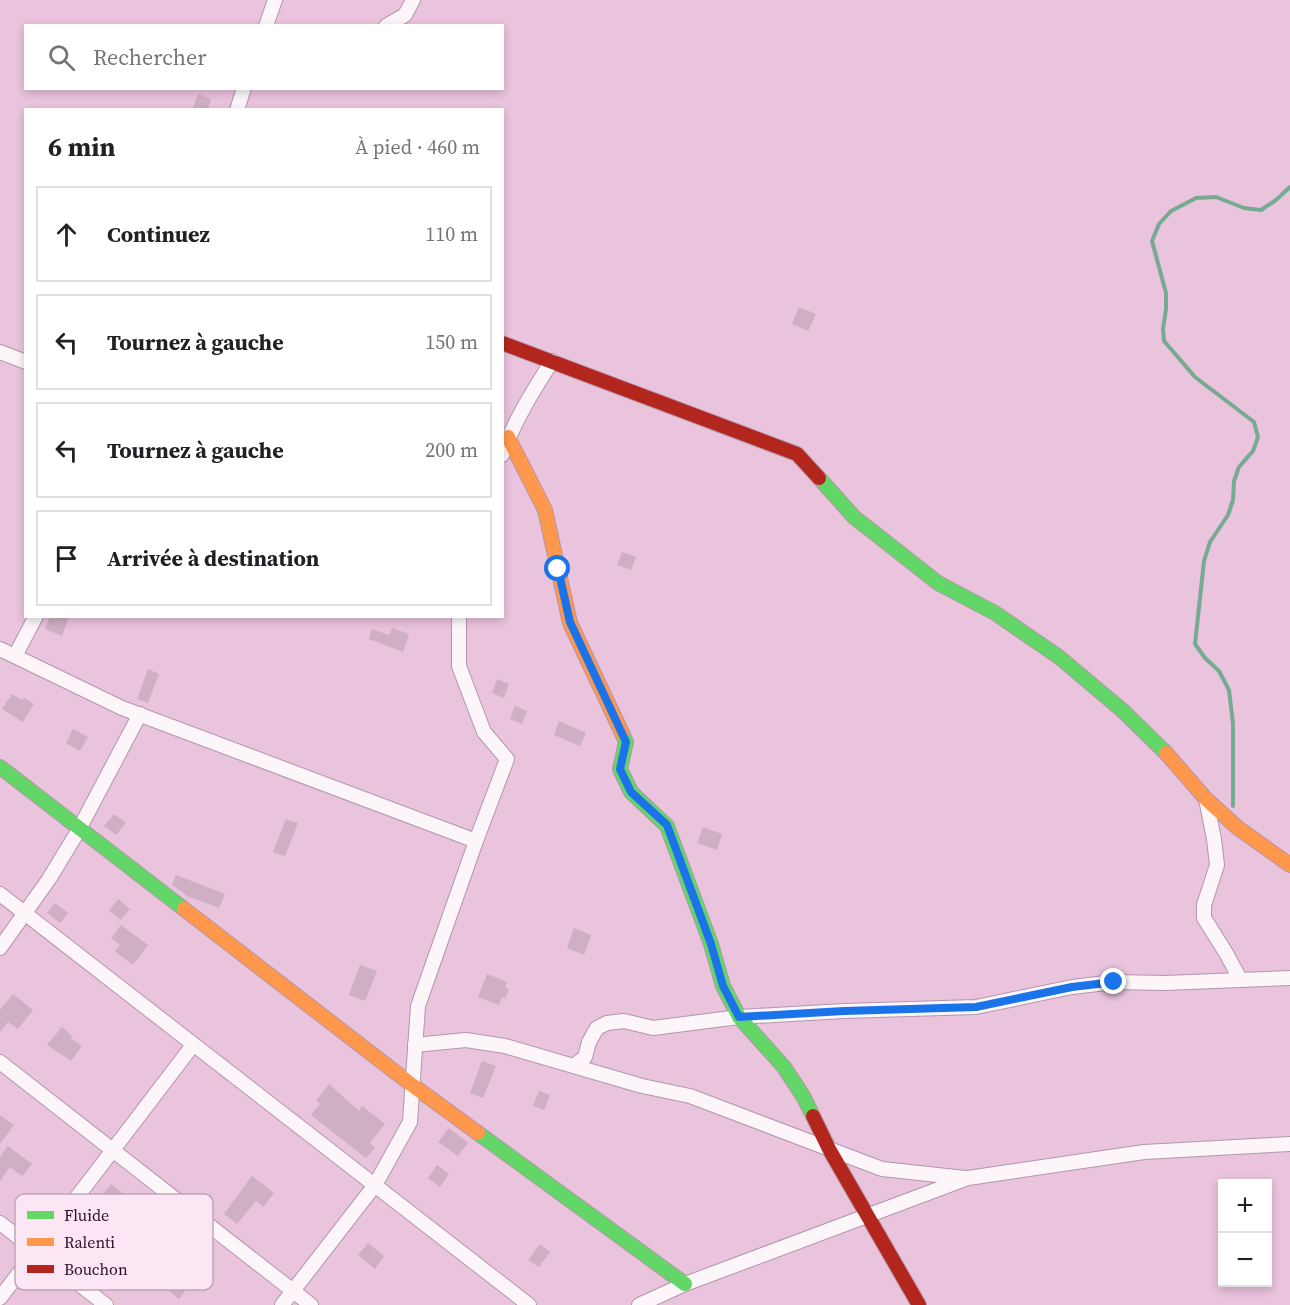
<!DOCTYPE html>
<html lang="fr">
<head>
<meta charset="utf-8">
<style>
  body { margin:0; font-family:"Source Serif 4",serif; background:#f2f2f2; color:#202124 }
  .controls { position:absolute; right:18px; bottom:18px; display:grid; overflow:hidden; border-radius:0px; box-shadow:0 3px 9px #0003 }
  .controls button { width:54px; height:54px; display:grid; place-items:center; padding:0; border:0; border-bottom:2px solid #e0e0e0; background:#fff; color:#202124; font:30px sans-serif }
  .stop { position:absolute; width:18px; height:18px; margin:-14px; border:4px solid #1a73e8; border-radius:50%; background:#fff }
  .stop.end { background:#1a73e8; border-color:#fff; box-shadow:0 2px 6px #0008 }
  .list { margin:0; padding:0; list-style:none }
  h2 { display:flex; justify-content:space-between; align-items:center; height:78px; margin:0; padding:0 24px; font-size:26px }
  h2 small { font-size:20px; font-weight:400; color:#757577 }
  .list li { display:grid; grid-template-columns:39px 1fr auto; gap:18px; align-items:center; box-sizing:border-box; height:96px; margin:0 12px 12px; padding:0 12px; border:2px solid #e0e0e0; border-radius:0px }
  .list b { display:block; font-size:22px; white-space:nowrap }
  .list em { font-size:20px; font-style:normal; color:#757577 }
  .icon { flex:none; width:33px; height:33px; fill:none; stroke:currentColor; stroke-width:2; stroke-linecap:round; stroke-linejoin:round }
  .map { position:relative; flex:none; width:1290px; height:1305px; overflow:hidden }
  .search { position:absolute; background:#fff; box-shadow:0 3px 9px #0003; left:24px; top:24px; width:480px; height:66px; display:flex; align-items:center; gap:15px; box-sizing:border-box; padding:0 21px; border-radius:0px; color:#757577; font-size:22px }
  .panel { position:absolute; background:#fff; box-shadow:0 3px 9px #0003; left:24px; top:108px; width:480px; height:510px; border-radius:0px }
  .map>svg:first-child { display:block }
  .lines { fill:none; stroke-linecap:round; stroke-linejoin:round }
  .stream { stroke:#76aa91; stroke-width:4 }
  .building { fill:#ceafc3 }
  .street-casing { stroke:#b496aa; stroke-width:16 }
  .fast-casing { stroke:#b496aa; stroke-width:16 }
  .slow-casing { stroke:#b496aa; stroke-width:16 }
  .jam-casing { stroke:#b496aa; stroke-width:16 }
  .street { stroke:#fcf6fa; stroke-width:14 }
  .fast { stroke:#63d668; stroke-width:14 }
  .slow { stroke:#ff974d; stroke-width:14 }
  .jam { stroke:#b3261e; stroke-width:14 }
  .route { stroke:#1a73e8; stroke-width:8 }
  .key { fill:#fce6f4; stroke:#bda6b5; stroke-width:1.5 }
  .key-label { font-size:16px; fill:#2a1223 }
</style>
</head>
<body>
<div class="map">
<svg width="1290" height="1305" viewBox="0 0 1290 1305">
  <rect width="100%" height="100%" fill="#eac3dd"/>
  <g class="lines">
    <path class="stream" d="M1233,806v-82l-4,-34 -10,-19 -14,-13 -10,-14 9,-83 6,-19 18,-27 5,-15 1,-19 5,-14 14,-16 5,-14 -4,-15 -59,-45 -31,-36 -1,-12 3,-20v-16l-14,-52 7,-17 12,-13 25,-13 20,-1 28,11 17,2 15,-10 14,-13"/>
  </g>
  <g class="building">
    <path d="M198,94l13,5 -3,11h-16z"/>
    <path d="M799,307l17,7 -8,17 -16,-7z"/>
    <path d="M622,552l14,5 -5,13 -14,-5z"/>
    <path d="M50,616h19l-7,20 -17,-7z"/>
    <path d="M392,628l17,6 -6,18 -34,-13 3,-10 17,6z"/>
    <path d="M148,669l11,5 -11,29 -11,-4z"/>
    <path d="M497,679l12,5 -5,14 -12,-5z"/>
    <path d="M12,694l10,6 2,-2 10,6 -11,18 -21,-13z"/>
    <path d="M515,706l12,5 -5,13 -12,-5z"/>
    <path d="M559,721l27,12 -6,13 -26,-11z"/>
    <path d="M73,729l15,8 -8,14 -14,-8z"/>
    <path d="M114,814l12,9 -10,12 -12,-9z"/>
    <path d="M286,819l12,4 -13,33 -12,-4z"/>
    <path d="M703,827l19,7 -5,16 -20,-7z"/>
    <path d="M176,875l49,19 -6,14 -29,-11v1l-18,-13z"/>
    <path d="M118,899l12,10 -9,11 -12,-9z"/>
    <path d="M55,903l13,10 -8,10 -13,-10z"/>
    <path d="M121,925l27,20 -15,20 -18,-14 5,-6 -9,-7z"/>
    <path d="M574,928l17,7 -7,20 -17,-7z"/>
    <path d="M360,965l17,6 -12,30 -16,-6z"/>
    <path d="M487,974l20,8 -2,6 4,1 -4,10 -3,-2 -3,8 -21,-8z"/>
    <path d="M13,994l20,16 -15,19 -10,-7 -8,10v-22z"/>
    <path d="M62,1027l10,9 -1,2 11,8 -11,15 -24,-16z"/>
    <path d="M482,1061l14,5 -13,32 -13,-5z"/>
    <path d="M329,1084l30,27 3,-5 23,18 -15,19 5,5 -9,10 -55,-43 9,-11 -4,-3z"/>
    <path d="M539,1091l11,4 -6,15 -11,-4z"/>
    <path d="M0,1115l14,10 -14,19z"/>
    <path d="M449,1128l19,15 -10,13 -20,-14z"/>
    <path d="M8,1146l24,18 -10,12 -12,-9 -10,14v-24z"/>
    <path d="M437,1165l12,9 -9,13 -12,-9z"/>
    <path d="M252,1176l22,17 -11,14 -7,-6 -19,23 -13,-10z"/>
    <path d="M111,1184l24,18 -10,12 -23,-19z"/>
    <path d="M368,1243l16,13 -9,13 -17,-14z"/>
    <path d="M540,1244l10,8 -11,15 -11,-7z"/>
    <path d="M178,1275l12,10 -11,14 -13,-10z"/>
  </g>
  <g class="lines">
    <defs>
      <g id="street">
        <path d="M266,26l9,-26"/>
        <path d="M386,26l19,-11 8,-15"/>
        <path d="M237,110l7,-22"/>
        <path d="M0,352l26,10"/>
        <path d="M502,455c12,-34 31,-64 50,-94"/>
        <path d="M0,649l122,59 354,133"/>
        <path d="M15,656l21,-40"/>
        <path d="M1206,799l8,40 3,26 -13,40v13l22,35 14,26"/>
        <path d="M0,894l529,411"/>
        <path d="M0,948l49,-69 28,-46 63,-119"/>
        <path d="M415,1045l51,-5 39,6 137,40 48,10 192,73 83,9"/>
        <path d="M0,1062l311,243"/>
        <path d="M574,1066l11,-9 4,-15 8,-14 10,-5 17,-2 29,7 86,-11 105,-6 132,-4 96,-20 42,-5 51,1 125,-5"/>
        <path d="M0,1223l106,82"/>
        <path d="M0,1298l193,-253"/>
        <path d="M282,1305l93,-120 35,-63 8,-116 58,-165 31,-82 -23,-27 -25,-66v-50"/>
        <path d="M639,1305l46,-21 283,-106 176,-26 146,-8"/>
      </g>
      <g id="fast">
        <path d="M819,478l35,39 84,66 57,30 64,44 63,53 44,43"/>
        <path d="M622,733l4,9 -6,27 11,23 36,34 44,118 12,42 16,31 45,50 19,29 10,20"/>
        <path d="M0,767l184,142"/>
        <path d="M478,1133l207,151"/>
      </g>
      <g id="slow">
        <path d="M508,437l37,73 25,113 52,110"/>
        <path d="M1166,753l40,46 32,29 52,37"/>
        <path d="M184,909l228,176 66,48"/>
      </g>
      <g id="jam">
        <path d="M502,343l295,111 22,24"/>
        <path d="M813,1116l16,33 90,156"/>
      </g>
    </defs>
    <use href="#street" class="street-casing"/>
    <use href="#fast" class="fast-casing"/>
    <use href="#slow" class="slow-casing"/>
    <use href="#jam" class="jam-casing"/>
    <use href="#street" class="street"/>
    <use href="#fast" class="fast"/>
    <use href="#slow" class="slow"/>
    <use href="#jam" class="jam"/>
  </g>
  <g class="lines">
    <path class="route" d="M558,569l12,53 56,120 -6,27 11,23 36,33 44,119 12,42 16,31 105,-6 132,-4 96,-20 42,-5"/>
  </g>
  <rect x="15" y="1194" width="198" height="96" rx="9" class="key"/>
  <rect x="27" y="1211" width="27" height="8" fill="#63d668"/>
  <rect x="27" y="1238" width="27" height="8" fill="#ff974d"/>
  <rect x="27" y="1265" width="27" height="8" fill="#b3261e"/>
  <g class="key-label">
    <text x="64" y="1221">Fluide</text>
    <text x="64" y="1248">Ralenti</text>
    <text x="64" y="1275">Bouchon</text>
  </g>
</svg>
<div class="controls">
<button>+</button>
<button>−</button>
</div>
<div class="stop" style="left:558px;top:569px"></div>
<div class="stop end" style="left:1114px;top:982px"></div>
<div class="search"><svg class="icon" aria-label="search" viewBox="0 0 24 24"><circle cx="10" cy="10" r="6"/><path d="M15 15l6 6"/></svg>Rechercher</div>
<section class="panel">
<h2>6 min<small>À pied · 460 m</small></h2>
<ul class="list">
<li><svg class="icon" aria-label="ahead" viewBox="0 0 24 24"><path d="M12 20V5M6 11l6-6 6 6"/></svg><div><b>Continuez</b></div><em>110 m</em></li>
<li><svg class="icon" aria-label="left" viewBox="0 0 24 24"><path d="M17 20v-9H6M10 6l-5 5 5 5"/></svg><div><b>Tournez à gauche</b></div><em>150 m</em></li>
<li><svg class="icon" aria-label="left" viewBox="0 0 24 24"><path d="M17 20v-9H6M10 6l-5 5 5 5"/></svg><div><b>Tournez à gauche</b></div><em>200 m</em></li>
<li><svg class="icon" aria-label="arrive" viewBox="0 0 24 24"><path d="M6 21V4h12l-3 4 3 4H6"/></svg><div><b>Arrivée à destination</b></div></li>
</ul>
</section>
</div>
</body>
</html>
